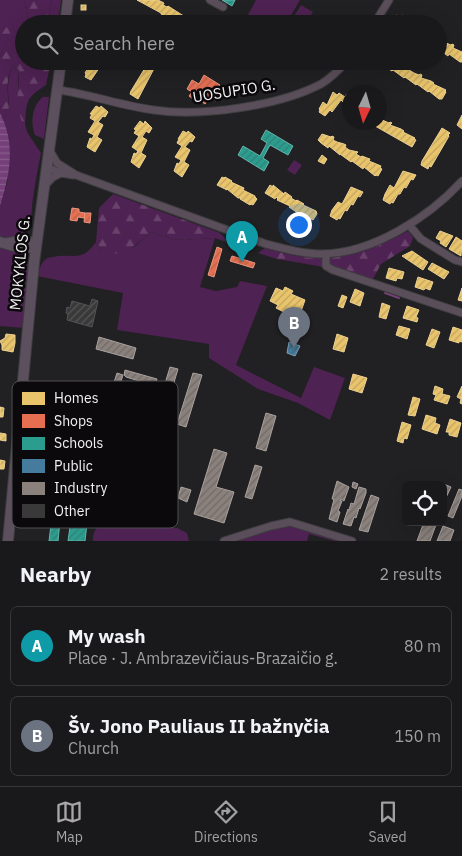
<!DOCTYPE html>
<html lang="en">
<head>
<meta charset="utf-8">
<style>
  body { margin:0; font-family:"IBM Plex Sans",sans-serif; background:#222123; color:#f1f3f6 }
  .controls { position:absolute; right:15px; bottom:15px; display:grid; overflow:hidden; border-radius:8px; box-shadow:0 5px 20px #0002 }
  .controls button { width:45px; height:45px; display:grid; place-items:center; padding:0; border:0; border-bottom:1px solid #373739; background:#19181a; color:#f1f3f6; font:25px sans-serif }
  .compass { position:absolute; left:342px; top:85px; width:45px; height:45px; border-radius:50%; background:#19181a; box-shadow:0 5px 20px #0002; rotate:185deg }
  .you { position:absolute; left:298px; top:224px; width:18px; height:18px; margin:-12px; border:4px solid #fff; border-radius:50%; background:#1a73e8; box-shadow:0 0 0 8px #1a73e833 }
  .badge { display:grid; place-items:center; width:32px; height:32px; border-radius:50%; background:#a9a7a9; color:#fff; font-size:16px; font-weight:700 }
  .pin { position:absolute; translate:-50% -41px; filter:drop-shadow(0 1px 2px #0008) }
  .pin::after { content:''; position:absolute; top:26px; width:18px; height:15px; background:inherit; clip-path:polygon(0 0,100% 0,50% 100%) }
  .list { margin:0; padding:0; list-style:none }
  h2 { display:flex; justify-content:space-between; align-items:center; height:65px; margin:0; padding:0 20px; font-size:21px }
  h2 small { font-size:16px; font-weight:400; color:#9fa0a2 }
  .list li { display:grid; grid-template-columns:32px 1fr auto; gap:15px; align-items:center; box-sizing:border-box; height:80px; margin:0 10px 10px; padding:0 10px; border:1px solid #373739; border-radius:8px }
  .list b { display:block; font-size:19px; white-space:nowrap }
  .list p { margin:0; font-size:16px; white-space:nowrap; color:#9fa0a2 }
  .list em { font-size:16px; font-style:normal; color:#9fa0a2 }
  .icon { flex:none; width:28px; height:28px; fill:none; stroke:currentColor; stroke-width:2; stroke-linecap:round; stroke-linejoin:round }
  .map { position:relative; flex:none; width:462px; height:541px; overflow:hidden }
  .search { position:absolute; background:#19181a; box-shadow:0 5px 20px #0002; left:15px; right:15px; top:15px; height:55px; display:flex; align-items:center; gap:12px; box-sizing:border-box; padding:0 18px; border-radius:28px; color:#9fa0a2; font-size:19px }
  .sheet { height:245px; background:#19181a }
  nav { display:flex; justify-content:space-around; align-items:center; box-sizing:border-box; height:70px; border-top:1px solid #373739; background:#19181a; font-size:14px; color:#9fa0a2 }
  nav a { display:grid; justify-items:center; gap:2px }
  nav .on { color:#a9a7a9 }
  .map>svg:first-child { display:block }
  .grass { fill:#4e2252 }
  .forest { fill:url(#forest-firs) }
  .water { fill:url(#water-rules) }
  .homes { fill:url(#homes-hatch); stroke:#ecd193 }
  .shops { fill:url(#shops-hatch); stroke:#ea9681 }
  .schools { fill:url(#schools-hatch); stroke:#66b6ad }
  .public { fill:url(#public-hatch); stroke:#799eb6 }
  .industry { fill:url(#industry-hatch); stroke:#a9a29f }
  .lines { fill:none; stroke-linecap:round; stroke-linejoin:round }
  .stream { stroke:#754079; stroke-width:2 }
  .building { fill:url(#building-hatch); stroke:#545254 }
  .street-casing { stroke:#3e3d3f; stroke-width:9 }
  .secondary-casing { stroke:#3e3d3f; stroke-width:12 }
  .street { stroke:#5a4e5b; stroke-width:7 }
  .secondary { stroke:#5c4f5e; stroke-width:10 }
  .labels { text-anchor:middle; stroke-width:5; stroke-linejoin:round; paint-order:stroke }
  .street-label { font-size:15px; fill:#f2f0f2; stroke:#0b090b }
  .key { fill:#0b090b; stroke:#504e50; stroke-width:1 }
  .key-label { font-size:14px; fill:#f2f0f2 }
</style>
</head>
<body>
<div class="map">
<svg width="462" height="541" viewBox="0 0 462 541">
  <defs>
    <pattern id="forest-firs" width="22" height="20" patternUnits="userSpaceOnUse" patternTransform="scale(1.25)"><rect width="22" height="20" fill="#4e2252"/><path d="M5 1l3.5 6h-7zM16 11l3.5 6h-7z" fill="#68426b"/></pattern>
    <pattern id="water-rules" width="6" height="5" patternUnits="userSpaceOnUse" patternTransform="scale(1.25)"><rect width="6" height="5" fill="#754079"/><path d="M0 2.5h6" fill="none" stroke="#895c8c"/></pattern>
    <pattern id="homes-hatch" width="6" height="6" patternUnits="userSpaceOnUse" patternTransform="scale(1.25)"><rect width="6" height="6" fill="#e9c46a"/><path d="M-1 1l2-2M0 6l6-6M5 7l2-2" fill="none" stroke="#c1a562"/></pattern>
    <pattern id="shops-hatch" width="6" height="6" patternUnits="userSpaceOnUse" patternTransform="scale(1.25)"><rect width="6" height="6" fill="#e76f51"/><path d="M-1 1l2-2M0 6l6-6M5 7l2-2" fill="none" stroke="#b8634f"/></pattern>
    <pattern id="schools-hatch" width="6" height="6" patternUnits="userSpaceOnUse" patternTransform="scale(1.25)"><rect width="6" height="6" fill="#2a9d8f"/><path d="M-1 1l2-2M0 6l6-6M5 7l2-2" fill="none" stroke="#357f76"/></pattern>
    <pattern id="public-hatch" width="6" height="6" patternUnits="userSpaceOnUse" patternTransform="scale(1.25)"><rect width="6" height="6" fill="#457b9d"/><path d="M-1 1l2-2M0 6l6-6M5 7l2-2" fill="none" stroke="#476477"/></pattern>
    <pattern id="industry-hatch" width="6" height="6" patternUnits="userSpaceOnUse" patternTransform="scale(1.25)"><rect width="6" height="6" fill="#8a817c"/><path d="M-1 1l2-2M0 6l6-6M5 7l2-2" fill="none" stroke="#706a68"/></pattern>
    <pattern id="building-hatch" width="6" height="6" patternUnits="userSpaceOnUse" patternTransform="scale(1.25)"><rect width="6" height="6" fill="#3a393a"/><path d="M-1 1l2-2M0 6l6-6M5 7l2-2" fill="none" stroke="#575657"/></pattern>
  </defs>
  <rect width="100%" height="100%" fill="#212022"/>
  <g class="grass">
    <path d="M0,0h24l5,24h-5v3l-3,2 -8,-10 -9,29 -4,9z"/>
    <path d="M52,0h9l-3,24h-7c-2,-9 -3,-16 1,-24z"/>
    <path d="M256,0h44l-14,24h-43z"/>
    <path d="M301,5l12,7 -8,12h-16z"/>
    <path d="M13,66l6,4 -1,18 4,34 3,1 2,9 14,21c-3,15 -6,30 -8,46 -2,9 0,22 -5,30 -6,10 -18,10 -28,7v-30l7,-23 3,-31 -2,-18 -5,-15 6,-6c0,-16 -4,-32 4,-47z"/>
    <path d="M43,97h6l-5,42 -9,-4c-5,-12 -3,-30 8,-38z"/>
    <path d="M294,160l8,5 -7,10 -8,-5z"/>
    <path d="M151,232l26,8 38,-2 -15,49 16,4 21,-4 3,-6 27,5 -31,79 65,33 13,-31 31,11 -15,42 -32,-17 -40,-14 -49,-31v-14l-92,-14 6,-37 -86,-17c2,-5 4,-14 9,-17 3,-2 9,-2 12,-3 20,-1 25,4 38,-14l6,10 32,-5z"/>
    <path d="M0,248c12,2 25,3 29,16l-5,64 -24,-2z"/>
    <path d="M115,520l62,8 10,5 2,8h-96c-1,-15 10,-19 22,-21z"/>
    <path d="M290,522l62,19h-18l-25,-7 -2,7h-83z"/>
  </g>
  <g class="forest">
    <path d="M24,0h28c-4,8 -3,15 -1,24h-22z"/>
    <path d="M13,18l8,10 3,-1v34h27l-5,24c-20,13 -19,15 -21,38h-3l-5,-20 2,-24v-9l-6,-4c-9,14 -4,31 -4,47l-6,6 -3,-6v-56l4,-9 -4,-12z"/>
    <path d="M113,194l107,39 6,6v3l-11,-4 -38,2 -26,-8 -18,15 -18,7 -13,-2 -6,-10 3,-34z"/>
    <path d="M408,231l5,7 -3,8 -29,18 -10,19 -47,-16 -47,-8 -19,-6 7,-5c57,18 91,11 143,-17z"/>
  </g>
  <path class="water" d="M0,113c16,31 10,61 0,93z"/>
  <g class="homes">
    <path d="M137,0h21l6,3 -1,2 4,2 1,-1 22,14 -3,4h-9l-5,-3 1,-1 -4,-1 -9,-5v-1z"/>
    <rect x="81" y="5" width="5" height="5"/>
    <path d="M396,15l5,3 1,-3 6,4 2,-2 10,6 -27,1 -1,-2z"/>
    <path d="M120,16l7,4 -1,4h-12z"/>
    <path d="M438,37l4,2 -1,2 10,4 1,-1 2,1 -1,3 9,4v10h-2l-11,-8 -1,2 -7,-5 -3,-3z"/>
    <path d="M92,61h12l-13,19 -6,-3 1,-3 -1,-1 4,-7 2,1 2,-5z"/>
    <path d="M147,61h11l-20,38 -8,-5 1,-3 14,-23 -1,-1z"/>
    <path d="M384,61h14l-1,2 11,4 2,1 -1,2 5,3 5,2 1,-1 2,1 -1,3 10,3 3,2 -1,1 13,6 -1,1 1,1 -4,7h-3l-10,-8 -1,1 -11,-8 -1,1 -11,-8 -1,1 -11,-8 -1,1 -7,-4 -2,-3z"/>
    <path d="M333,92l4,3 2,-2 6,4 2,-3 3,2v14l-3,-1 1,-2 -7,-7 -9,12 -2,-2 -5,6 -6,-4 1,-2 -1,-1 4,-7 4,3z"/>
    <path d="M96,106l4,2 1,-2 7,6 -3,5 -2,-1 -5,6 5,3 -6,12 5,3 -7,12 -8,-5 3,-9 2,1 2,-4 -6,-3 7,-11 -5,-3 2,-4h-2z"/>
    <path d="M462,115v14l-5,-4z"/>
    <path d="M380,119l9,4 1,-1 2,1 -2,2 11,4 3,2 -1,1 12,6 -1,1 2,1 -4,7 -44,-25h12z"/>
    <path d="M140,121l4,3 1,-3 7,7 -3,5 -3,-2 -4,6 5,3 -6,13 5,3 -7,12 -8,-6 3,-9 2,1 2,-3 -6,-4 7,-11 -5,-3 2,-3 -2,-1z"/>
    <path d="M442,128l8,5 -2,2 1,1 -18,31 -2,-1 -1,3 -7,-4 1,-4z"/>
    <path d="M183,131l4,2 1,-2 7,6 -3,5 -2,-1 -5,6 5,3 -6,12 5,3 -7,12 -8,-6 3,-8 2,1 2,-4 -6,-3 7,-11 -5,-3 2,-4h-1z"/>
    <path d="M322,134l9,3 1,-1 2,1 -1,3 4,2 7,2 2,1 -1,2 4,3 9,2 -2,2 5,3 1,-1 5,2 3,1 -1,2 12,5 -1,2 2,1 -4,7 -2,-1 -1,1 -11,-9 -1,2 -11,-8 -1,1 -11,-8v1l-11,-9 -1,2 -7,-5 -3,-3z"/>
    <path d="M322,155l5,4 -3,5 -6,-3z"/>
    <path d="M403,171l13,4 -3,5 -2,-1 -5,9 -2,-1 -4,7h-2l-5,9 -2,-1 -1,2 -7,-4 2,-6 5,-9 4,3z"/>
    <path d="M222,177l2,1 1,-1 7,4 -1,1 13,6 -1,2 12,6v1l2,2 -4,6 -2,-1 -1,1 -10,-6 1,-1h-3l-11,-9v1l-10,-5z"/>
    <path d="M270,185l3,2v-2l11,9 1,-2 7,5 -1,1 5,3 1,-1 7,4 -1,1 13,6 1,3 -4,6 -2,-1 -1,1 -11,-8 -1,1 -9,-6 1,-1 -13,-6 1,-1 -2,-2 -1,2 -10,-6z"/>
    <path d="M351,187l12,5 -3,5 -2,-1 -5,9 -2,-1 -4,7 -2,-1 -5,9 -2,-1 -1,2 -7,-4 2,-6 6,-8 4,2z"/>
    <path d="M440,231l13,5 -7,11 -6,-4 1,-2 -5,-3z"/>
    <path d="M456,237l6,4 -1,15 -12,-7z"/>
    <path d="M412,251l16,11 -5,8 -21,-14z"/>
    <path d="M432,263l17,9 -5,7 -16,-10z"/>
    <path d="M389,268l15,4 -2,7 -5,-1 -1,3 -10,-3z"/>
    <path d="M418,277l15,5 -3,8 -5,-2 -1,2 -9,-3z"/>
    <path d="M285,287l8,4 -2,3 14,6 -5,14 -14,-6 -2,4 -8,-4 2,-3 -8,-4 6,-13 7,3z"/>
    <path d="M462,288v13l-4,-1z"/>
    <path d="M355,289l9,4 -4,13 -10,-4z"/>
    <path d="M342,295l5,2 -4,11 -5,-2z"/>
    <path d="M382,303l8,3 -4,13 -7,-2z"/>
    <path d="M407,306l12,4 -3,7 2,1 -1,4 -14,-4z"/>
    <path d="M399,326l11,3 -3,10 -11,-4z"/>
    <path d="M453,327l9,3v12l-3,-1v2l-10,-3z"/>
    <path d="M432,329l8,3 -6,16 -8,-3z"/>
    <path d="M6,334l9,1v8l-2,9 -11,-2v-5l-2,-4 5,-3z"/>
    <path d="M337,334l11,4 -4,14 -11,-3z"/>
    <path d="M353,374l14,4 -5,15 -13,-4z"/>
    <path d="M435,386l8,3 -1,5 8,2 -3,8 -13,-4 2,-5 -3,-1z"/>
    <path d="M462,386v18l-2,-1 1,-4 -4,-2z"/>
    <path d="M413,397l7,2 -5,17 -7,-1z"/>
    <path d="M0,407l4,1 -1,9h-3z"/>
    <path d="M426,415l10,3 -1,5 5,2 -3,9 -15,-5z"/>
    <path d="M450,419l11,4 -4,14 -8,-2v-3h-3z"/>
    <path d="M402,422l9,3 -4,14 -3,-1 -1,5 -6,-2z"/>
    <path d="M0,433l6,1v7l-6,-1z"/>
    <path d="M0,460l5,1 -1,8h-4z"/>
  </g>
  <g class="shops">
    <path d="M204,75l16,10 -3,4 5,3 -6,9 -6,-4 -5,7 -10,-7 -2,2 -4,-3 3,-4 -5,-3 5,-9 7,4z"/>
    <path d="M72,208l7,1v3l6,1 -1,5 -6,-1 -1,4 -7,-1z"/>
    <path d="M85,213h6l-1,10 -6,-1z"/>
    <path d="M217,247l5,2 -8,28 -6,-2z"/>
    <path d="M232,256l23,7 -2,5 -23,-7z"/>
  </g>
  <g class="schools">
    <path d="M222,0h13l-3,6z"/>
    <path d="M266,130l27,16 -5,9 -18,-10 -7,13 6,4 -5,9 -26,-16 5,-9 17,10 7,-13 -6,-4z"/>
    <path d="M54,501l24,3 -1,9 11,1 -3,27h-17l4,-28 -11,-2 -3,30h-9z"/>
  </g>
  <path class="public" d="M289,342l11,4 -5,10 -8,-3z"/>
  <g class="industry">
    <path d="M99,337l37,11 -3,11 -37,-10z"/>
    <path d="M170,367l8,2 -15,50 -8,-2z"/>
    <path d="M125,370l32,9 -11,36 -6,-2v-2l9,-27 -23,-7 -2,-2z"/>
    <path d="M117,373l6,2 -8,25 -6,-2z"/>
    <path d="M193,373l9,2 -16,52 -9,-3z"/>
    <path d="M266,413l10,3 -10,35 -10,-3z"/>
    <path d="M214,449l13,4 -11,34 18,5 -10,31 -30,-9z"/>
    <path d="M255,465l7,2 -10,32 -7,-2z"/>
    <path d="M337,481l12,6 -5,14 -3,-2 -1,2h2l-4,10 2,1 -3,10 -8,-3 5,-20h-2z"/>
    <path d="M353,482l5,2 -2,5 -4,-2z"/>
    <path d="M441,483l10,4 -8,17v-19h-3z"/>
    <path d="M181,487l10,3 -4,12 -9,-4z"/>
    <path d="M359,487l7,2v4l-6,16 -1,-1 -3,10 -2,-1 -3,9 -8,-2 5,-15 1,1 2,-7 3,1z"/>
    <path d="M459,489l3,1v6l-9,22 -5,-2z"/>
    <path d="M371,495l8,3 -11,34 -9,-2z"/>
    <path d="M424,522h13l-7,19h-13z"/>
    <path d="M443,526l11,4 -4,11h-13z"/>
  </g>
  <g class="lines">
    <path class="stream" d="M385,293l14,5"/>
  </g>
  <path class="building" d="M92,299l6,2 -6,26 -25,-7 1,-6 -2,-1 1,-6 3,1 2,-7 18,5z"/>
  <g class="lines">
    <defs>
      <g id="street">
        <path d="M210,0l13,7"/>
        <path d="M374,24l15,-24"/>
        <path d="M58,90c32,4 64,16 96,20 47,7 125,-4 167,-26 10,-6 18,-14 26,-23"/>
        <path d="M50,151l7,12 19,12 190,69c19,5 37,10 57,10 50,-1 106,-37 139,-73"/>
        <path d="M46,167l15,6 12,2"/>
        <path d="M44,186l9,-9 8,-4"/>
        <path d="M409,225l12,14 34,21 7,2"/>
        <path d="M326,254v12l7,4 129,43"/>
        <path d="M224,541l47,-15 19,-4 62,19"/>
      </g>
      <g id="secondary">
        <path d="M65,24l3,-24"/>
        <path d="M0,242l24,7 12,-4"/>
        <path d="M8,243c10,-2 19,-4 28,2"/>
        <path d="M8,541l26,-278 27,-202"/>
      </g>
    </defs>
    <use href="#street" class="street-casing"/>
    <use href="#secondary" class="secondary-casing"/>
    <use href="#street" class="street"/>
    <use href="#secondary" class="secondary"/>
  </g>
  <g class="labels">
    <g class="street-label">
      <text transform="translate(234 91) rotate(-9)" y="5">UOSUPIO G.</text>
      <text transform="translate(20 263) rotate(-84)" y="5">MOKYKLOS G.</text>
    </g>
  </g>
  <rect x="12" y="381" width="166" height="147" rx="8" class="key"/>
  <rect x="22" y="392" width="23" height="13" fill="#e9c46a"/>
  <rect x="22" y="414" width="23" height="14" fill="#e76f51"/>
  <rect x="22" y="437" width="23" height="13" fill="#2a9d8f"/>
  <rect x="22" y="459" width="23" height="14" fill="#457b9d"/>
  <rect x="22" y="482" width="23" height="13" fill="#8a817c"/>
  <rect x="22" y="504" width="23" height="14" fill="#3a393a"/>
  <g class="key-label">
    <text x="54" y="403">Homes</text>
    <text x="54" y="426">Shops</text>
    <text x="54" y="448">Schools</text>
    <text x="54" y="471">Public</text>
    <text x="54" y="493">Industry</text>
    <text x="54" y="516">Other</text>
  </g>
</svg>
<div class="controls">
<button><svg class="icon" aria-label="locate" viewBox="0 0 24 24"><circle cx="12" cy="12" r="6"/><path d="M12 2v4M12 18v4M2 12h4M18 12h4"/></svg></button>
</div>
<svg class="compass" viewBox="-18 -18 36 36"><path d="M0-13l5 13h-10z" fill="#e53935"/><path d="M0 13l5-13h-10z" fill="#9fa0a2"/></svg>
<div class="you"></div>
<div class="pin badge" style="left:242px;top:262px;background:#0f9aa8">A</div>
<div class="pin badge" style="left:294px;top:348px;background:#6b7280">B</div>
<div class="search"><svg class="icon" aria-label="search" viewBox="0 0 24 24"><circle cx="10" cy="10" r="6"/><path d="M15 15l6 6"/></svg>Search here</div>
</div>
<section class="sheet">
<h2>Nearby<small>2 results</small></h2>
<ul class="list">
<li><span class="badge" style="background:#0f9aa8">A</span><div><b>My wash</b><p>Place · J. Ambrazevičiaus-Brazaičio g.</p></div><em>80 m</em></li>
<li><span class="badge" style="background:#6b7280">B</span><div><b>Šv. Jono Pauliaus II bažnyčia</b><p>Church</p></div><em>150 m</em></li>
</ul>
</section>
<nav>
<a class="on"><svg class="icon" aria-label="map" viewBox="0 0 24 24"><path d="M3 6l6-2 6 2 6-2v14l-6 2-6-2-6 2zM9 4v14M15 6v14"/></svg>Map</a>
<a><svg class="icon" aria-label="directions" viewBox="0 0 24 24"><path d="M12 3l9 9-9 9-9-9zM9 14v-3h6M13 9l2 2-2 2"/></svg>Directions</a>
<a><svg class="icon" aria-label="saved" viewBox="0 0 24 24"><path d="M7 4h10v16l-5-4-5 4z"/></svg>Saved</a>
</nav>
</body>
</html>
